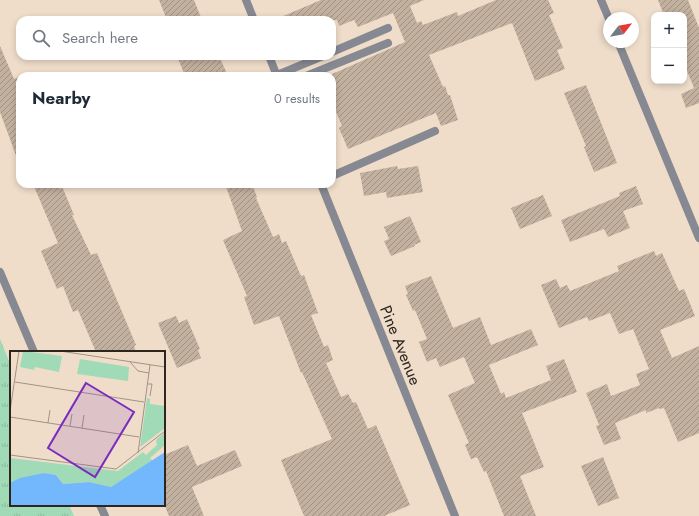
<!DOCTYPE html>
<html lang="en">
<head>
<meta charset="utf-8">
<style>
  body { margin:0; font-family:Jost,sans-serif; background:#f6f6f7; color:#1f2937 }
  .controls { position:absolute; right:12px; top:12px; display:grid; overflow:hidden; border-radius:8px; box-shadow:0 2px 6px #0003 }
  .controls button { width:36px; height:36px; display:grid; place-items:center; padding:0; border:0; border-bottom:1px solid #e0e1e3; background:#fff; color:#1f2937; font:20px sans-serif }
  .compass { position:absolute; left:603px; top:12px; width:36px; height:36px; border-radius:50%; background:#fff; box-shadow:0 2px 6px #0003; rotate:59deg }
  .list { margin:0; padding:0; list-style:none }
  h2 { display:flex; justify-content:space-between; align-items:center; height:52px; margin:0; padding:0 16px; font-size:17px }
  h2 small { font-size:13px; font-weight:400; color:#747a83 }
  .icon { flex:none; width:22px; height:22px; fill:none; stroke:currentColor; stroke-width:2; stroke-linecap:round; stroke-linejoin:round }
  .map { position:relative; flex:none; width:699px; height:516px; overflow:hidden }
  .search { position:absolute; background:#fff; box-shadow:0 2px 6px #0003; left:16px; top:16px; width:320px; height:44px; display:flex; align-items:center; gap:10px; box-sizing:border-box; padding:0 14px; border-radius:12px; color:#747a83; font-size:15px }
  .panel { position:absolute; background:#fff; box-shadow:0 2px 6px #0003; left:16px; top:72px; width:320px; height:116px; border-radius:12px }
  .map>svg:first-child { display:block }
  .grass { fill:url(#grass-tufts) }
  .building { fill:url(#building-hatch) }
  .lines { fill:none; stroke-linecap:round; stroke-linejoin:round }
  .service { stroke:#868892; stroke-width:8 }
  .minor { stroke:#868892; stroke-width:8 }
  .tertiary { stroke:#868892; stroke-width:8 }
  .labels { text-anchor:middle; stroke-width:3.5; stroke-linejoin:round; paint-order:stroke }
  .street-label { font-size:16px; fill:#2d261f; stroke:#efddca }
  .inset-road { fill:none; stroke:#a19486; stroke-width:1 }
  .view { fill:#7b2cbf; fill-opacity:0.15; stroke:#7b2cbf; stroke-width:2 }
  .inset-edge { fill:none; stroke:#2d261f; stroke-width:2 }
</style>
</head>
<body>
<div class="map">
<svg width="699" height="516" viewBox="0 0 699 516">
  <defs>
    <pattern id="grass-tufts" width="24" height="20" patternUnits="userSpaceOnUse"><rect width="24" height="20" fill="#a0dab6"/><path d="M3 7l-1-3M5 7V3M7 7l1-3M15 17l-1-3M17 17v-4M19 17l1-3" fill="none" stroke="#8abb9c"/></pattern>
    <pattern id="building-hatch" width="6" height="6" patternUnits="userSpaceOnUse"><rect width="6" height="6" fill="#c3b19f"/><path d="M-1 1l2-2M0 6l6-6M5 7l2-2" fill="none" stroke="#9f9081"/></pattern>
  </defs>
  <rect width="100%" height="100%" fill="#efddca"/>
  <path class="grass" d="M0,339l11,27v139h58l5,11h-74z"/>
  <g class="building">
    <path d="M159,0h35l8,20h-35z"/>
    <path d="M321,0h103l-14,6 7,17 4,-2 2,4 34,-13 1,4 38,-16h52l6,13 -5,2 14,33 -6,2 8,19 -30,12 -23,-58 -83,32 14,32 2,-1 3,9h2l8,25 -17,6 -5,-13 -88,36 -9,-21 3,-2 -10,-24v-28l73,-32 -12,-29 -35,14 -4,-7 -15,6 -2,-6h-63z"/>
    <path d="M658,0h30l11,28v75l-13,5 -5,-14 13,-6 -10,-25v-48h-20z"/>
    <path d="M0,46l14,33 6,-3v85h-2l-18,-49z"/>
    <path d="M177,56h42l9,20h-43z"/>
    <path d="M586,85l31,78 -23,9 -10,-25 2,-1 -22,-53z"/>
    <path d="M397,166l1,3 20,-3 5,26 -36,6 -1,-6 -22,4 -4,-23z"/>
    <path d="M33,184h28l13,31h-2l19,40 6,-2 39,92 -2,1 2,6h-40l-18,-42 -5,2 -10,-26 -6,3 -16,-38 17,-8z"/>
    <path d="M225,184h27l5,13 -1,1 17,39 6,-3 3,9 4,-2 15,35 3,-1 14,38 -7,2 13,32 4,-2 5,15 -7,3 15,34 7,-3 5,9 3,-1 12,27 8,-4 34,80 -26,11h-80l-23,-56 51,-21 -30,-67 -1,1 -22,-57 -25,9 -10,-28 3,-1 -24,-56 19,-9z"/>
    <path d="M636,186l7,18 -20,7 7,17 -22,9 -4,-8 -34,13 -9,-22 59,-24 -1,-3z"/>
    <path d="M543,195l9,21 -32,13 -9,-21z"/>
    <path d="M410,216l11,26 -7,3 1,1 -24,10 -7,-15 5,-2 -5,-12z"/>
    <path d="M654,251l2,5 6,-3 17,38 5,-2 11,27 -35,14 12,28 27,-12v87l-21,9 -14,-34 -4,1 -1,-1 -13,5v-3l-31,13 6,16 -17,6 -8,-19 3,-1 -13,-32 21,-9 4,12 29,-11 -4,-11 13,-5 -16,-40 -14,5 -9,-21 -21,8 -2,-4 -28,11 -18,-43 15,-6 4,9 7,-3 3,6 49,-20 -2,-5z"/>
    <path d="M431,276l22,52 27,-11 11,28 40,-16 7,16 -49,20 12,29 3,-2 2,6 45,-18 -5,-14 18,-7 13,33 -55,21 22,54 -24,9 16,40h-32l-18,-45 -2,1 -7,-15 -6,2 -6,-14 4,-2 -21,-48 27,-12 -11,-26 -24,10 -4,-9 -9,4 -8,-20 8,-3 -12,-29 -2,1 -7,-16 2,-1 -3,-8z"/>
    <path d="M176,316l3,7 8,-4 13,30 -2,1 3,8 -24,10 -19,-45z"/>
    <path d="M188,445l9,21 38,-16 7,16 -50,21 12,29h-35l-5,-12v-49z"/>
    <path d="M603,457l16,41 -21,8 -17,-40z"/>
  </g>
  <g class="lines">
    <g class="service">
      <path d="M332,52l56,-24"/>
      <path d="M277,75l46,-19"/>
      <path d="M306,76l82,-33"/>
      <path d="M332,176l103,-45"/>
    </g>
    <g class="minor">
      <path d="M246,0l8,20"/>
      <path d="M601,0l8,19"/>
      <path d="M618,42l81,196"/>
      <path d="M269,56l8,20"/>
      <path d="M321,184l134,332"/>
    </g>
    <g class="tertiary">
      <path d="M0,272l34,80"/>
      <path d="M100,505l5,11"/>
    </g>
  </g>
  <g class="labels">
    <g class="street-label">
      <text transform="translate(401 345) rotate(68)" y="6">Pine Avenue</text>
    </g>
  </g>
  <g transform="translate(10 351)">
    <rect width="155" height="155" fill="#efddca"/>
    <path d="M13,0l39,5 -3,16 -24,-5 -1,3 -14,-3zM70,8l49,8 -1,14 -51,-7zM137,47l3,1v5l15,2v22l-25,19zM155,81v13l-15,13 3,3 -42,26 -22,-5 -26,2 -7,-9 -12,-2 -34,10v-25l108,13 25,-19 3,3 11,-10 -1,-5z" fill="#a0dab6"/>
    <path d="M155,101v54h-155v-23l10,-5 24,-5 12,2 7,9 26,-2 22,5z" fill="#73b7fc"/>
    <path class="inset-road" d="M50,0l105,16M120,11l8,9 11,2M5,31l129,20M137,33h5l-2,12M0,60l9,-60M0,66l129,20M38,72l2,-13M60,75l2,-12M72,77l2,-13M128,102l12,-88M0,104l106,14 49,-38"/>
    <path class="view" d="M76,32l48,29 -39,65 -47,-29z"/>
    <rect width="155" height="155" class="inset-edge"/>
  </g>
</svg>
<div class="controls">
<button>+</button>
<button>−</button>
</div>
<svg class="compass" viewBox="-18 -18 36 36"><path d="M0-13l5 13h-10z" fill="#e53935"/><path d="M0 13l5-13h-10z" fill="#747a83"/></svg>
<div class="search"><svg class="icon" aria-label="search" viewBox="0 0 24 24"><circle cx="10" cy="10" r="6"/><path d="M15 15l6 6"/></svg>Search here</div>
<section class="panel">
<h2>Nearby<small>0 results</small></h2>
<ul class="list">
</ul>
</section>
</div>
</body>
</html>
